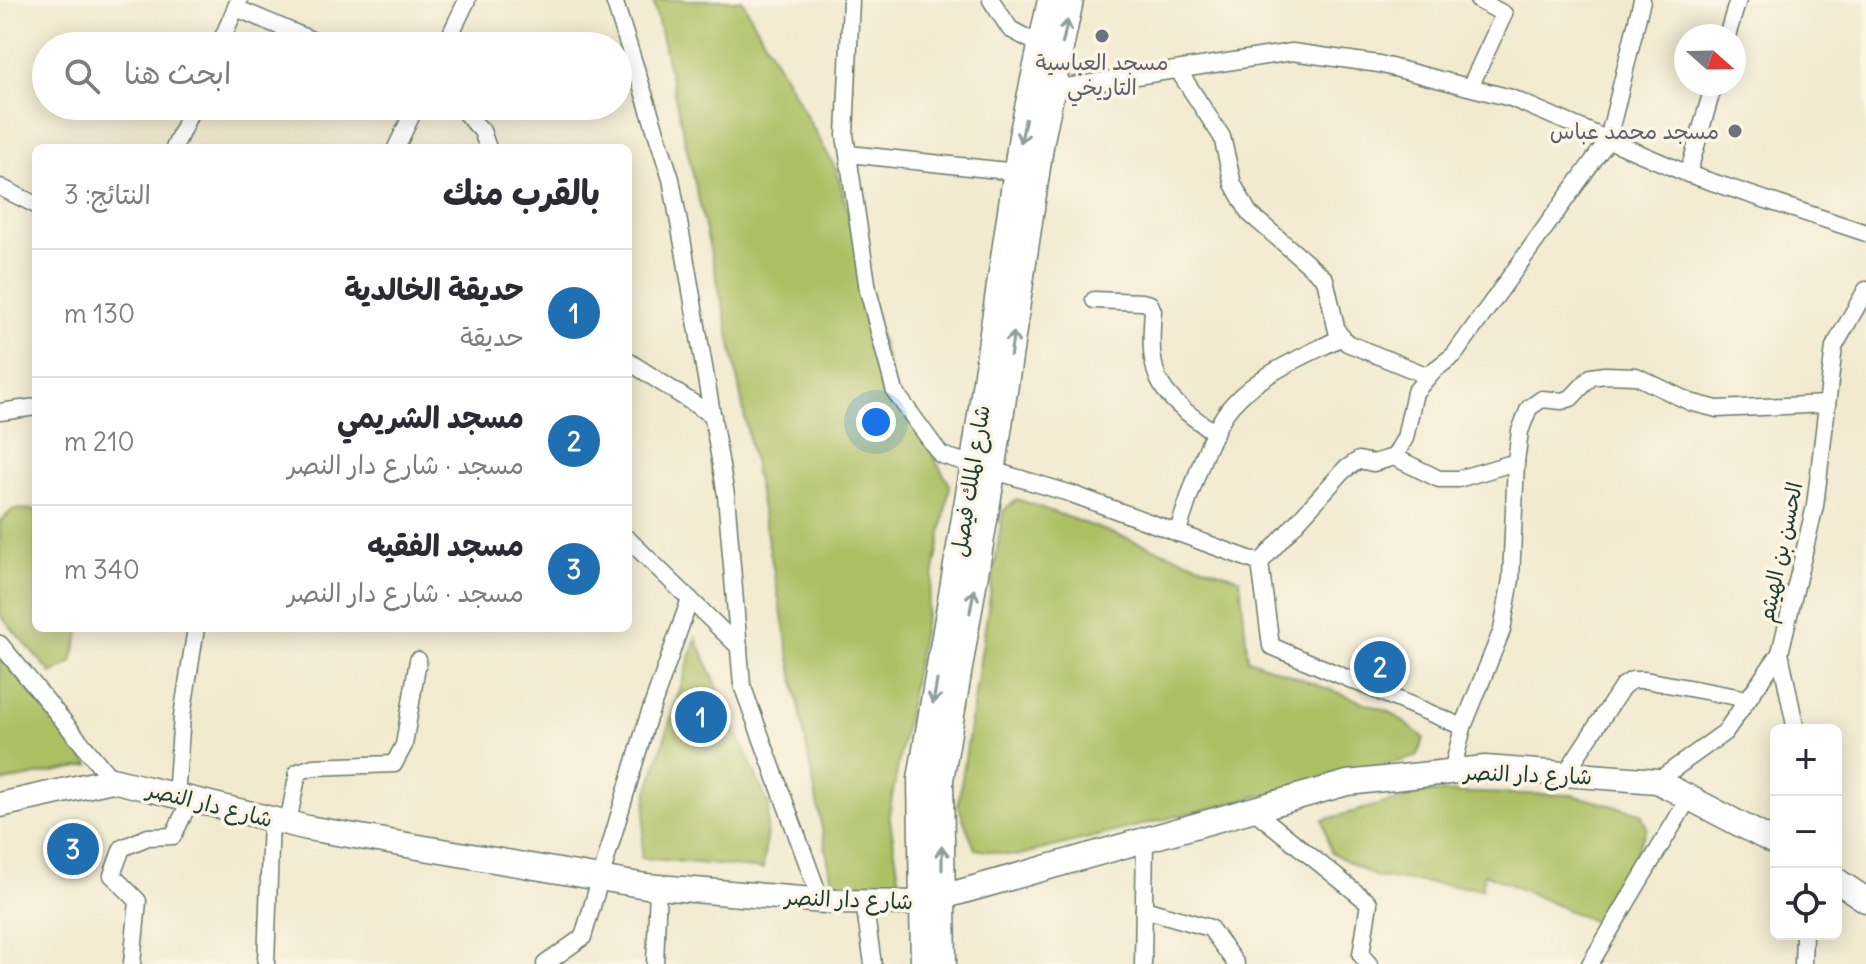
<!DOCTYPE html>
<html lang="ar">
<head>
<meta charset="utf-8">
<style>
  body { margin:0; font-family:Delius,"Playpen Sans Arabic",sans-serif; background:#f7f7f7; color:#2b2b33; direction:rtl }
  .controls { position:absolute; right:24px; bottom:24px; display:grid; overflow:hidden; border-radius:12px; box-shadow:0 4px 20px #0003 }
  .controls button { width:72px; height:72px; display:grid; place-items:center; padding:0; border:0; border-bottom:2px solid #e1e1e2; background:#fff; color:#2b2b33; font:40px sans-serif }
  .compass { position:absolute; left:1674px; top:24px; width:72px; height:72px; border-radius:50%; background:#fff; box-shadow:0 4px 20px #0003; rotate:110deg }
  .you { position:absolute; left:876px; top:422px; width:28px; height:28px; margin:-20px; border:6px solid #fff; border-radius:50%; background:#1a73e8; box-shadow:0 0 0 12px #1a73e833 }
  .badge { display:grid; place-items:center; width:52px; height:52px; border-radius:50%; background:#1f6fb2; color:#fff; font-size:26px; font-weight:700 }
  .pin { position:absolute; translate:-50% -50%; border:4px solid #fff; box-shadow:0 2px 8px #0006 }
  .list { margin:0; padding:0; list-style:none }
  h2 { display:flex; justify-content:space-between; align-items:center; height:104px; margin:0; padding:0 32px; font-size:34px }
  h2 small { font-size:26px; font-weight:400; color:#7c7c81 }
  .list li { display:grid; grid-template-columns:52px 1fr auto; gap:24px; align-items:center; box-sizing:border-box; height:128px; padding:0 32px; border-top:2px solid #e1e1e2 }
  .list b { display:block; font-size:30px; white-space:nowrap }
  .list p { margin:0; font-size:26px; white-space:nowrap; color:#7c7c81 }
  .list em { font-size:26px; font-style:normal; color:#7c7c81 }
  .icon { flex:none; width:44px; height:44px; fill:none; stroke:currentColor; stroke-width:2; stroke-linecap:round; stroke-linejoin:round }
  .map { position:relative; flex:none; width:1866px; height:964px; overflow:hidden; direction:ltr }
  .search { position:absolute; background:#fff; box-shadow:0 4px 20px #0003; left:32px; top:32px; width:600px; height:88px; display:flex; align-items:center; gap:20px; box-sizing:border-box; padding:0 28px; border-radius:44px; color:#7c7c81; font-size:30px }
  .panel { position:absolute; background:#fff; box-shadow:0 4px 20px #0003; left:32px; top:144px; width:600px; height:488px; border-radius:12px; direction:rtl }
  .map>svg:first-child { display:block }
  .green { fill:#acbf63; stroke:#667e4c; stroke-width:2 }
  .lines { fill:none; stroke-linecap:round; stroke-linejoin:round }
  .street-casing { stroke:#687a6a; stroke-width:19 }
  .secondary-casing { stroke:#687a6a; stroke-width:27 }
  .street { stroke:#fff; stroke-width:16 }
  .secondary { stroke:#fff; stroke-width:24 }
  .oneway { stroke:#8f9e9a }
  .worship-dot { fill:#6b7280; stroke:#fcf5e5; stroke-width:3 }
  .labels { text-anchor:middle; stroke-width:7; stroke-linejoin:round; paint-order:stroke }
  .worship-label { font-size:22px; fill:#5b616d; stroke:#fcf5e5 }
  .street-label { font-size:22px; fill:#1f3d34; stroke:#fcf5e5 }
</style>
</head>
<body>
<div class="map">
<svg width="1866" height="964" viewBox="0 0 1866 964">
  <rect width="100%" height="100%" fill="#fcf5e5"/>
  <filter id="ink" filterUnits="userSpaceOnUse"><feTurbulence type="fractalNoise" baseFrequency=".0125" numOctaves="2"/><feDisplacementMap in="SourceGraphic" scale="16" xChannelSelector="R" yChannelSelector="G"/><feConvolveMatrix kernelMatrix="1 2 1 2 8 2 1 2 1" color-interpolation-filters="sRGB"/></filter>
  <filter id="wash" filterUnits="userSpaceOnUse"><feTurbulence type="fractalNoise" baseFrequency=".006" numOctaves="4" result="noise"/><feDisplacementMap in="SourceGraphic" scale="32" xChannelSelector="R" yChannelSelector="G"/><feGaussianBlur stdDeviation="1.8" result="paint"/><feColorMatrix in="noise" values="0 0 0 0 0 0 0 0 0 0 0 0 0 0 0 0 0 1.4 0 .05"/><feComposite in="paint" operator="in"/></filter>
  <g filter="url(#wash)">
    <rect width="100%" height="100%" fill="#f1eacf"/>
    <g class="green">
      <path d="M653,0h89l95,171 58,221 55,93 -61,329 11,68 -21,4 -47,-4 -104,-554z"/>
      <path d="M1017,499l223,80 8,80 144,54 32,25 -7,19 -401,99 -41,-7 -17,-44 45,-294z"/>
      <path d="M14,509l22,1v118h45l-9,34 -20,12 -52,-59v-94z"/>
      <path d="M696,638l73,168 -6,63 -122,-11 6,-63z"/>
      <path d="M0,655l90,110 -90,17z"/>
      <path d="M1426,792l146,3 69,18 6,15 -44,98 -119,-53 -2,16 -106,-12 -45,-25 -8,-32z"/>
    </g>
  </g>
  <g filter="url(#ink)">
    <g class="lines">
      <defs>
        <g id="street">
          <path d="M614,0l57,179 13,71 42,245 16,190 79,216"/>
          <path d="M851,0l-6,135 23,155 27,102 46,63 131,39 188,69 11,83 192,81"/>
          <path d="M991,0l19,29 30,16"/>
          <path d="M236,8l90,38"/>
          <path d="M1727,36l11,-36"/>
          <path d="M219,46l20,-46"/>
          <path d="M445,46l22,-46"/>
          <path d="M1178,70l44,67 11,47 16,29 76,66 12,52 10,12 81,33"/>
          <path d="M1470,87l34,-73 -26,-14"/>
          <path d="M1053,89l239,-37 87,12 132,34 177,76 178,59"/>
          <path d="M459,106l23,25 6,17"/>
          <path d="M174,148l19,-42"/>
          <path d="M396,148l20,-42"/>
          <path d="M849,154l167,18"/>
          <path d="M1688,174l26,-90"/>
          <path d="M0,187l36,18"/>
          <path d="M1094,300l48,2 8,2 3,7c-6,70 6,83 62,122"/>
          <path d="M628,361l85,55"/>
          <path d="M0,412l36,-5"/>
          <path d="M1394,457l45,22h19l58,-17"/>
          <path d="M1177,533c13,-36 31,-102 56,-129 28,-31 72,-48 109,-67"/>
          <path d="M628,539l111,108"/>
          <path d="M1260,563l84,-93 15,-10 14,3 21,-6 11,-19 10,-46 18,-21 21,-16 154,-215 34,-140"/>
          <path d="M0,644l112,136"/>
          <path d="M1780,653l16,77"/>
          <path d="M1452,772l11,-45 39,-97 9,-51 5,-117 4,-31 9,-23 13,-9 20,2 9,-3 20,-21 14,-2 31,1 54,26 27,7 110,-5"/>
          <path d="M1565,774l58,-88 9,-6h13l103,19"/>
          <path d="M1657,781l68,-49 55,-79 35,-147 19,-159 32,-57"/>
          <path d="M176,796l6,-80 14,-88"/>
          <path d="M1252,809l117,94 -8,52 8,9"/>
          <path d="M288,823l10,-51 15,-5 81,-3 10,-19 14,-85"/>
          <path d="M864,902l9,62"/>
          <path d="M1144,909l66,19 26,36"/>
          <path d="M132,964l6,-63 -26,-26 10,-27 26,-11 25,-1 18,-37"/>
          <path d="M266,964l5,-145"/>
          <path d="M545,964l38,-27 64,-216 43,-122"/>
          <path d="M655,964l3,-77"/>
          <path d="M1143,964l2,-125"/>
          <path d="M1590,964l99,-166"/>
          <path d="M1803,964l1,-30"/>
        </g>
        <g id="secondary">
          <path d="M0,805l112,-25 196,48 338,58 191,16 84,1 426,-120 138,-15 172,13 119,62"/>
          <path d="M1836,880l30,20"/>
          <path d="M923,964l-3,-185 51,-303 50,-340 29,-136"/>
          <path d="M944,964l-3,-184 51,-301 50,-339 29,-140"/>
        </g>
      </defs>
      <use href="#street" class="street-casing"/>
      <use href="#secondary" class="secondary-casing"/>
      <use href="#street" class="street"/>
      <use href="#secondary" class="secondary"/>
    </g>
    <defs><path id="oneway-shaft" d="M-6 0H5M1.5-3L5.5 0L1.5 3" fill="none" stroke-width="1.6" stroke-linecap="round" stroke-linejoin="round" transform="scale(2)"/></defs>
    <g class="oneway">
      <use href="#oneway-shaft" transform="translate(1065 32) rotate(-78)"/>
      <use href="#oneway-shaft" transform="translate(1023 131) rotate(101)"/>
      <use href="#oneway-shaft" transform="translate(1012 344) rotate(-82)"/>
      <use href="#oneway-shaft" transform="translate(972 601) rotate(-80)"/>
      <use href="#oneway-shaft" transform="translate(935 692) rotate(100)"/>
      <use href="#oneway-shaft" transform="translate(942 858) rotate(-90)"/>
    </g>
  </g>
  <g class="worship-dot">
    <circle cx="1102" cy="36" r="8"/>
    <circle cx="1735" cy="131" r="8"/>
  </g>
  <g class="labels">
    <g class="worship-label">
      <text x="1102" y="70">مسجد العباسية<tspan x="1102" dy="25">التاريخي</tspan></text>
      <text x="1719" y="139" text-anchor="end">مسجد محمد عباس</text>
    </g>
    <g class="street-label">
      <text transform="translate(970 481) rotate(-81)" y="8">شارع الملك فيصل</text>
      <text transform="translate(1780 552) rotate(-78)" y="8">الحسن بن الهيثم</text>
      <text transform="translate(1528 774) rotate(2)" y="8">شارع دار النصر</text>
      <text transform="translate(210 804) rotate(14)" y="8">شارع دار النصر</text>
      <text transform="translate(849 899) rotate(2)" y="8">شارع دار النصر</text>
    </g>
  </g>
</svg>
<div class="controls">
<button>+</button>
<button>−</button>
<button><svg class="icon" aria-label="locate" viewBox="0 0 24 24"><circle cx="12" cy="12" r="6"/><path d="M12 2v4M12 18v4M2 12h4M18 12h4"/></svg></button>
</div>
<svg class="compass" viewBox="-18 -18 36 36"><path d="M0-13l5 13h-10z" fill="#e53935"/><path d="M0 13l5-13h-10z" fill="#7c7c81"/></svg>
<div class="you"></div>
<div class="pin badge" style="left:701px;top:717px">1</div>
<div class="pin badge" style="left:1380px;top:667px">2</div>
<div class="pin badge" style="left:73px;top:849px">3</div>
<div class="search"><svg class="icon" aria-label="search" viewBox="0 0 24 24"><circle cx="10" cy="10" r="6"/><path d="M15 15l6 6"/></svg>ابحث هنا</div>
<section class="panel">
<h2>بالقرب منك<small>النتائج: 3</small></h2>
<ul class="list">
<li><span class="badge">1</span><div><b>حديقة الخالدية</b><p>حديقة</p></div><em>130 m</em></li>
<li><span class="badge">2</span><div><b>مسجد الشريمي</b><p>مسجد · شارع دار النصر</p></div><em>210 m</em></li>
<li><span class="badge">3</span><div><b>مسجد الفقيه</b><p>مسجد · شارع دار النصر</p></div><em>340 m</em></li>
</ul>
</section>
</div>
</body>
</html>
